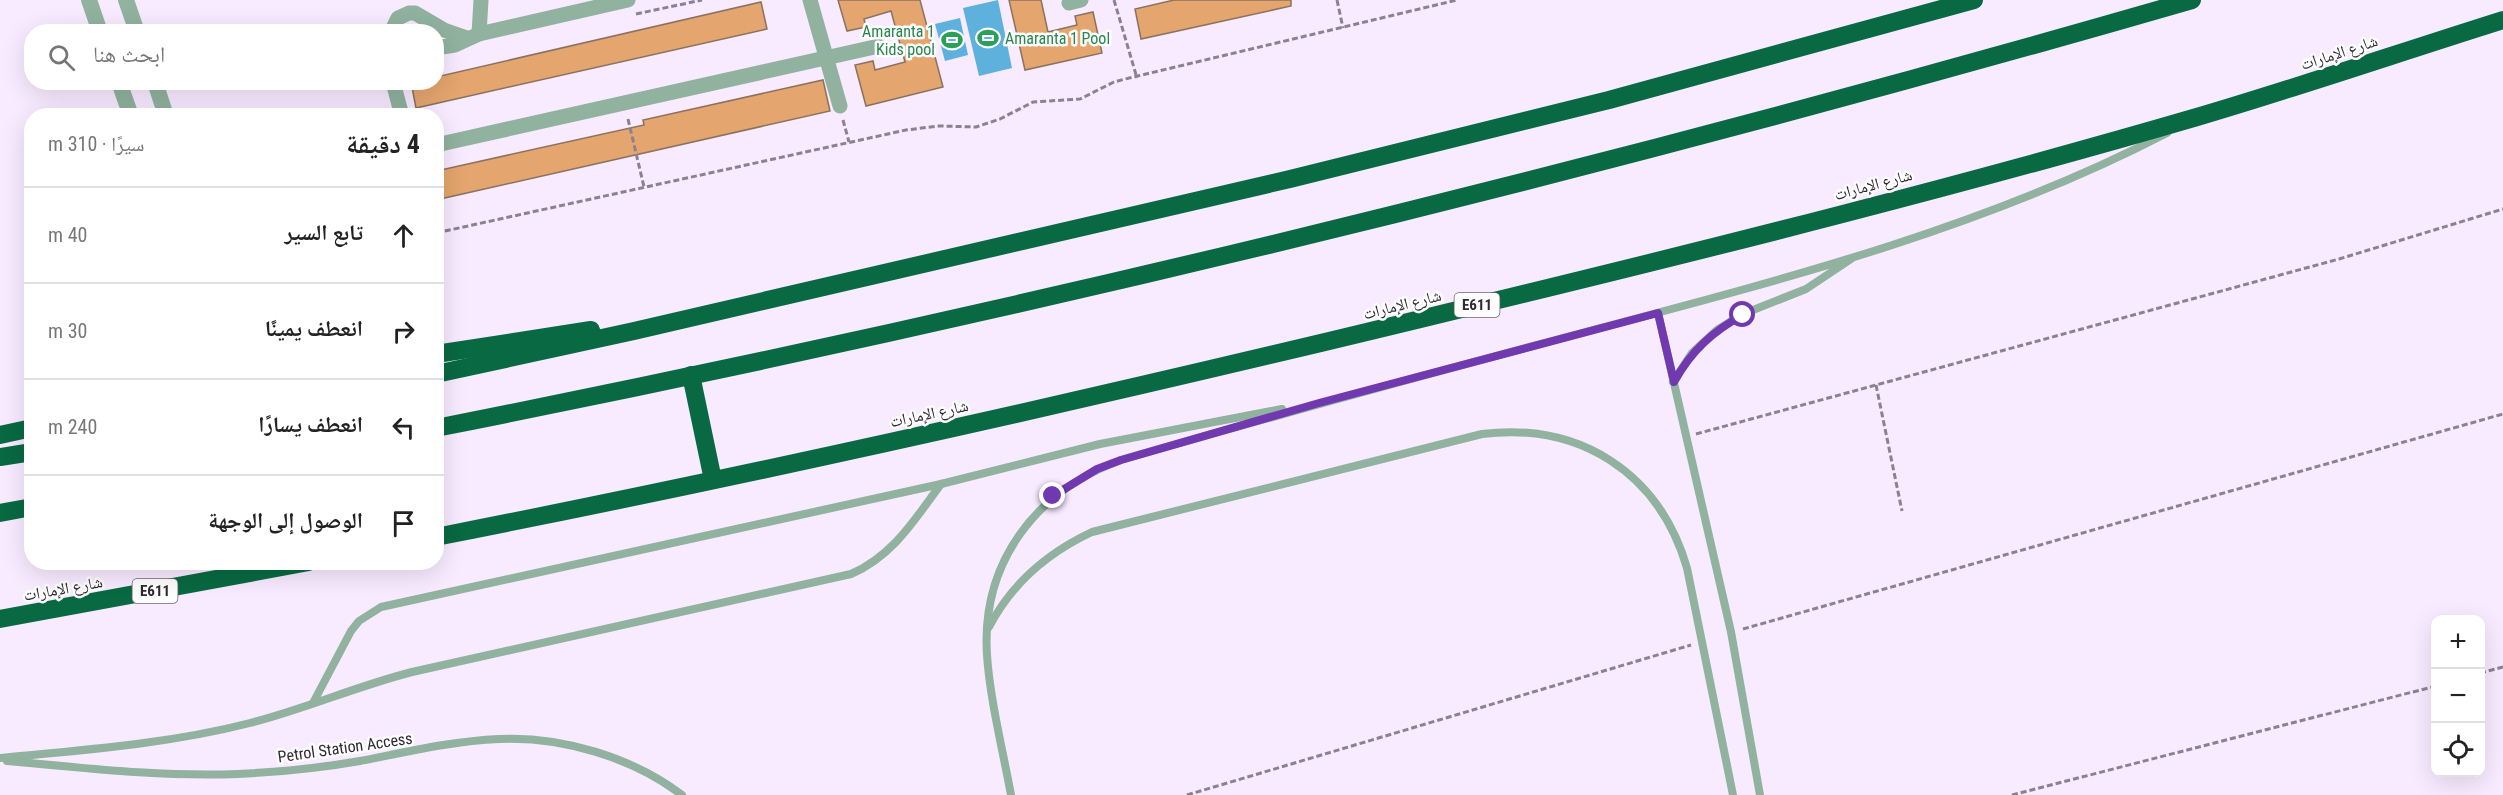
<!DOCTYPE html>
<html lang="ar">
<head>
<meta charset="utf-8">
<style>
  body { margin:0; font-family:"Roboto Condensed","Noto Naskh Arabic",sans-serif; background:#f6f6f6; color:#222; direction:rtl }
  .controls { position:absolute; right:18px; bottom:18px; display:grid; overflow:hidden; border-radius:12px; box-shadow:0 6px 24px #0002 }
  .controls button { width:54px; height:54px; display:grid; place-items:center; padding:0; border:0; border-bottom:2px solid #e0e0e0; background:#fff; color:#222; font:30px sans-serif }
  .stop { position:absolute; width:18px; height:18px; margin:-14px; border:4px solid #7139b0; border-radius:50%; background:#fff }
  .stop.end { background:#7139b0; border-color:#fff; box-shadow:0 2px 6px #0008 }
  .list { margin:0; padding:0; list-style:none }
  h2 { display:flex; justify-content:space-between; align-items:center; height:78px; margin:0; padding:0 24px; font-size:26px }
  h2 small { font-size:20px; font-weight:400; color:#767676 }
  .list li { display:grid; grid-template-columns:39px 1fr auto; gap:18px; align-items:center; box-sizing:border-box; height:96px; padding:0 24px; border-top:2px solid #e0e0e0 }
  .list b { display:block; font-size:22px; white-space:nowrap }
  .list em { font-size:20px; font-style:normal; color:#767676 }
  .icon { flex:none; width:33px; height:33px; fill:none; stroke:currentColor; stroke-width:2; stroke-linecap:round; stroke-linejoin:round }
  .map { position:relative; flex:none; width:2503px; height:795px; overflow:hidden; direction:ltr }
  .search { position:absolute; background:#fff; box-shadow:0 6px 24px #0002; left:24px; top:24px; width:420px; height:66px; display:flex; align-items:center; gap:15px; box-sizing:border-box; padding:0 21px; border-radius:24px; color:#767676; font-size:22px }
  .panel { position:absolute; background:#fff; box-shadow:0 6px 24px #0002; left:24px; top:108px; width:420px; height:462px; border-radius:24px; direction:rtl }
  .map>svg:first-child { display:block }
  .water { fill:#5eb1dd }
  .building { fill:#e4a56e; stroke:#897360; stroke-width:1.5 }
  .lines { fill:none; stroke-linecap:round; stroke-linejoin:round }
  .path { stroke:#8b8190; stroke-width:3; stroke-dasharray:6 3; stroke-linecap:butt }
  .service { stroke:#90b29e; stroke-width:8 }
  .minor { stroke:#90b29e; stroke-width:15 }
  .tertiary { stroke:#90b29e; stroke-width:16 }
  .motorway { stroke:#086942; stroke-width:18 }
  .route { stroke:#7139b0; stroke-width:8 }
  .labels { text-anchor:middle; stroke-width:5; stroke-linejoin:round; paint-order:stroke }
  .shield { fill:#fdfdfd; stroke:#6d696f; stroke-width:1.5 }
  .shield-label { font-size:15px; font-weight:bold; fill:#2f2932 }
  .leisure-label { font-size:16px; fill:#27864d; stroke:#fdfdfd; text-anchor:end }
  .street-label { font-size:16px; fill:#2f2932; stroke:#fdfdfd }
</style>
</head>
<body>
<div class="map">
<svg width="2503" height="795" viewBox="0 0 2503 795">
  <rect width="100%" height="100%" fill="#f8eaff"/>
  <g class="water">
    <path d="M998,0l14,68 -33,8 -16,-68z"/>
    <path d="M960,18l8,37 -23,6 -10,-37z"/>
  </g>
  <g class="building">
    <path d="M838,0h82l23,87 -77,19 -11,-41 18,-4 2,9 30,-8 -14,-51 -27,8 2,8 -19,4z"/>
    <path d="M1009,0h32l7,32 29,-7 -2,-9 18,-4 9,41 -77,17z"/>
    <path d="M1174,0h117v6l-150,33 -6,-30z"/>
    <path d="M761,2l6,27 -351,79 -5,-26h25v-5z"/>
    <path d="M823,80l7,31 -390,88 -4,-28 208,-46 -1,-5z"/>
  </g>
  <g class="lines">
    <g class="path">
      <path d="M1114,0l23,78"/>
      <path d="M1337,0l6,28"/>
      <path d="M636,14l66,-14"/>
      <path d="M628,119l16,68"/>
      <path d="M843,120l6,22"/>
      <path d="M436,233l470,-103 33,-4 37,1 24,-8 33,-17 47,-3 34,-17 11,-3 332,-79"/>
      <path d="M1876,385l26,126"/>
      <path d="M1696,434l643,-175 164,-50"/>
      <path d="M1743,629l760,-215"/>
      <path d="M2480,673l23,-6"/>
      <path d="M1187,795l504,-150"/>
      <path d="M2012,795l424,-109"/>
    </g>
    <g class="service">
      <path d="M1658,313l73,319 29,163"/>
      <path d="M1673,382l19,-29 25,-23 26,-16 63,-25 45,-30"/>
      <path d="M989,627c23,-44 58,-74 103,-95l390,-98c97,-12 177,38 205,134l46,227"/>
      <path d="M313,703l38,-72 8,-10 22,-14 560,-123 159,-40 182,-35"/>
      <path d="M0,758c84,-8 168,-14 250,-35 55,-14 107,-37 162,-51l439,-98c42,-18 64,-55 90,-90"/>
      <path d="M7,761c77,7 154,16 231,13 41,-2 82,-6 122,-13 46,-9 92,-20 139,-22 62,-3 133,18 183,56"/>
      <path d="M1011,795c-8,-44 -21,-95 -24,-140 -6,-93 49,-164 134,-195 155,-45 311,-87 468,-129 196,-52 397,-104 578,-198"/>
    </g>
    <g class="minor">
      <path d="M810,0l30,106"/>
      <path d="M1069,3l12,-3"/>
      <path d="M391,32l7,-14 11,-5h6l29,17 23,8"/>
      <path d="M479,34l2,-34"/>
      <path d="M436,48l19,-3 24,-11 149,-34"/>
      <path d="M393,82l9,34"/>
      <path d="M436,145l443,-99"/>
    </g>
    <g class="tertiary">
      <path d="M89,0l11,32"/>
      <path d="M126,0l11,32"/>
      <path d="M119,82l12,34"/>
      <path d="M155,82l11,34"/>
    </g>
    <g class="motorway">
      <path d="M436,354l155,-24"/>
      <path d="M436,374l198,-43 656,-152 319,-79 365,-100"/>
      <path d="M691,375l22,105"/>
      <path d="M436,428c591,-117 1178,-261 1756,-428"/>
      <path d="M0,435l32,-7"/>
      <path d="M0,457l32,-5"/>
      <path d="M0,513l32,-6"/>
      <path d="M436,537c351,-69 699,-148 1046,-233 239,-58 478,-118 715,-187 102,-30 204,-65 306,-97"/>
      <path d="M0,619l309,-57"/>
    </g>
  </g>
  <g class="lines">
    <path class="route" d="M1053,496l44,-27 24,-9 198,-57 339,-90 16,69c17,-31 39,-51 69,-67"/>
  </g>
  <defs>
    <symbol id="stadium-bare" viewBox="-9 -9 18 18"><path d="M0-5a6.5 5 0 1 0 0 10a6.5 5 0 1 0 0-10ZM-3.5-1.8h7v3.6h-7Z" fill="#2e9e5b" stroke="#fdfdfd" stroke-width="2.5" paint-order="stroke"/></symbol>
  </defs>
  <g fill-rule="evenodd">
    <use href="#stadium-bare" x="973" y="23" width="30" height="30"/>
    <use href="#stadium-bare" x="937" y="25" width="30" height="30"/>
  </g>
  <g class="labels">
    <g class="shield">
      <rect x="1454.5" y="293" width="45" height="24" rx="4.5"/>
      <rect x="132.5" y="579" width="45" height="24" rx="4.5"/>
    </g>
    <g class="shield-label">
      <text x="1477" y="310">E611</text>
      <text x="155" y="596">E611</text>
    </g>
    <g class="leisure-label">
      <text x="935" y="37">Amaranta 1<tspan x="935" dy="18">Kids pool</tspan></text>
      <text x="1005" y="44" text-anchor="start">Amaranta 1 Pool</text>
    </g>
    <g class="street-label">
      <text transform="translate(2339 52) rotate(-18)" y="6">شارع الإمارات</text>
      <text transform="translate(1873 184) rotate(-15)" y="6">شارع الإمارات</text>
      <text transform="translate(1402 304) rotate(-14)" y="6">شارع الإمارات</text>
      <text transform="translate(929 413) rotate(-12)" y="6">شارع الإمارات</text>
      <text transform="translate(63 588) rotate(-10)" y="6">شارع الإمارات</text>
      <text transform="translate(345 747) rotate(-8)" y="6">Petrol Station Access</text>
    </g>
  </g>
</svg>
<div class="controls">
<button>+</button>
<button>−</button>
<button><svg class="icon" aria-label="locate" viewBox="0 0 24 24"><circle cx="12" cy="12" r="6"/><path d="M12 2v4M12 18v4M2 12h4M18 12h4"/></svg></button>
</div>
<div class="stop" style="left:1743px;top:315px"></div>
<div class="stop end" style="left:1053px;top:496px"></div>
<div class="search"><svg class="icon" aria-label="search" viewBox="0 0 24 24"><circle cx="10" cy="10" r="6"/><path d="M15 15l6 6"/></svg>ابحث هنا</div>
<section class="panel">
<h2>4 دقيقة<small>سيرًا · 310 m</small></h2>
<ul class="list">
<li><svg class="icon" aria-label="ahead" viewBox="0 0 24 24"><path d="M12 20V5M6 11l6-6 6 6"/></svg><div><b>تابع السير</b></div><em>40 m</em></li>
<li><svg class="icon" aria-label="right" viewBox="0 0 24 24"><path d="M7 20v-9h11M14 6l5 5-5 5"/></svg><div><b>انعطف يمينًا</b></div><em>30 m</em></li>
<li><svg class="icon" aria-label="left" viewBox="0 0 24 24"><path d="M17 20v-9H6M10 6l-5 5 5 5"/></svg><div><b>انعطف يسارًا</b></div><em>240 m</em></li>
<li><svg class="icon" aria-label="arrive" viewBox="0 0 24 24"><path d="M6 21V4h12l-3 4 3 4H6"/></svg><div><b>الوصول إلى الوجهة</b></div></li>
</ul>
</section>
</div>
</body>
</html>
